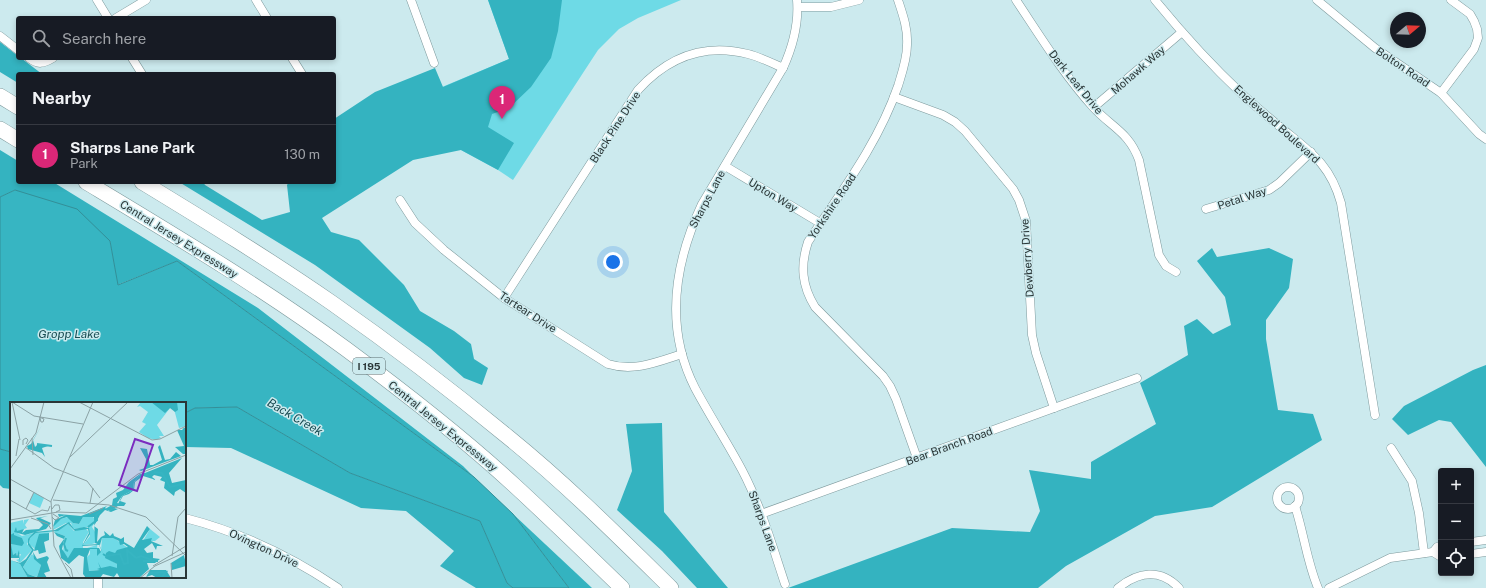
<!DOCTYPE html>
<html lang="en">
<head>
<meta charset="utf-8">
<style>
  body { margin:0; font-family:"Public Sans",sans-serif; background:#242831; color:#f1f3f6 }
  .controls { position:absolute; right:12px; bottom:12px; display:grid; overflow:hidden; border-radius:4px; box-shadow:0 2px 6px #0003 }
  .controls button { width:36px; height:36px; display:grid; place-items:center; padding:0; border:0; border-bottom:1px solid #363941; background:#171b24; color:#f1f3f6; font:20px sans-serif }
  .compass { position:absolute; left:1390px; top:12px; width:36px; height:36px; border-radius:50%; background:#171b24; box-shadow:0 2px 6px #0003; rotate:71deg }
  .you { position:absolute; left:613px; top:262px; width:14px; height:14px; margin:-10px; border:3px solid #fff; border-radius:50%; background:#1a73e8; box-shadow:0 0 0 6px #1a73e833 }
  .badge { display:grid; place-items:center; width:26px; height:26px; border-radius:50%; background:#db2777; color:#fff; font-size:13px; font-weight:700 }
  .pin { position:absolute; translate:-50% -33px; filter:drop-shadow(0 1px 2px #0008) }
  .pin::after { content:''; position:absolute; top:21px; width:14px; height:12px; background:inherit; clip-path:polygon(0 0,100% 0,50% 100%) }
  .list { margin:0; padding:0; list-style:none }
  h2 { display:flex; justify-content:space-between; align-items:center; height:52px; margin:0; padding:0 16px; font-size:17px }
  h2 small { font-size:13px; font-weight:400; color:#9ea1a6 }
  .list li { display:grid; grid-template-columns:26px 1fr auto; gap:12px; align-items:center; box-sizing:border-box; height:60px; padding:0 16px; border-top:1px solid #363941 }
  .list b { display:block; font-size:15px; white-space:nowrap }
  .list p { margin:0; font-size:13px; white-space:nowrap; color:#9ea1a6 }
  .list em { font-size:13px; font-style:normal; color:#9ea1a6 }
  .icon { flex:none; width:22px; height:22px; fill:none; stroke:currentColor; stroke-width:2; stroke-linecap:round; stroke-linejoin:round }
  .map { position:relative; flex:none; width:1486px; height:588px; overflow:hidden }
  .search { position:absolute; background:#171b24; box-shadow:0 2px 6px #0003; left:16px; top:16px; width:320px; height:44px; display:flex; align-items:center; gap:10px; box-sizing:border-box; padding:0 14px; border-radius:4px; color:#9ea1a6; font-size:15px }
  .panel { position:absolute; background:#171b24; box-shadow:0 2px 6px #0003; left:16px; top:72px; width:320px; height:112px; border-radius:4px }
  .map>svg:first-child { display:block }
  .green { fill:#6edae6 }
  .forest { fill:#34b3c0 }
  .water { fill:#37b5c2; stroke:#338f98 }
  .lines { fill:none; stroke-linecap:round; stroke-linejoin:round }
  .minor-casing { stroke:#7e9a9d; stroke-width:9 }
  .motorway-casing { stroke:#7e9a9d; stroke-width:16 }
  .minor { stroke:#fff; stroke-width:8 }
  .motorway { stroke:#fff; stroke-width:15 }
  .labels { text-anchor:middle; stroke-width:3; stroke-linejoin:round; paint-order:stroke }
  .shield { fill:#cceaee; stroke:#5b6c6e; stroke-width:1 }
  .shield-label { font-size:10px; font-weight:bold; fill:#2a3637 }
  .street-label { font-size:11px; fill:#2a3637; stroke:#cceaee }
  .water-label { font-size:12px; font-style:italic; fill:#184c52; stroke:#cceaee }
  .inset-river { fill:none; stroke:#37b5c2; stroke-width:2 }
  .inset-road { fill:none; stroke:#8ba2a5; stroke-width:1 }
  .view { fill:#7b2cbf; fill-opacity:0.15; stroke:#7b2cbf; stroke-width:2 }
  .inset-edge { fill:none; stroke:#2a3637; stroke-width:2 }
</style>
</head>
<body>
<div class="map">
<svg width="1486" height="588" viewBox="0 0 1486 588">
  <rect width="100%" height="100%" fill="#cceaee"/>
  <path class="green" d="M488,0h193l-43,18 -19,11 -21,21 -85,130 -15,-10 -37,-20 -19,-63 67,-28z"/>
  <g class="forest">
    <path d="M488,0h74l-4,31 -7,27 -20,29 -22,21 -17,6 -4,13 26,16 -16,27 -37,-20 -48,10 -91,58 9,14 28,8 45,45 16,26 34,20 17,13 3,15 14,9 -6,17 -18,-7 -34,-30 -115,-83 -136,-83h24l2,3 57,35 28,-8 -3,-27 2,-3h45v-63l41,-27 60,-24 8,19 66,-28z"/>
    <path d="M0,42l18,14v2h3l21,16h-24v9l-18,-11z"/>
    <path d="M0,150l18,11v21h35l205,126 205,158 11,11 -297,-216 -60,24 -7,-44 -95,-51 -15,7z"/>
    <path d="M1212,248l5,9 52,-9 24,11 -4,29 -23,32v19l12,71 35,4 9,26 -110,67 -57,9 -89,50 -28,22h-250l164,-60 78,4 10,-21 -11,-41 62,9v-17l65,-38 -16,-41 48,-28 -4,-29 13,-7 16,15 18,-9 -6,-28 -28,-36z"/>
    <path d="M1486,365v102l-35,-45 -12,-2 -31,15 -16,-16 12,-13 69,-36z"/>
    <path d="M237,407l113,66 130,48 27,62 6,5h-37l-36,-22 14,-15 -48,-40 -45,-3 -130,-60 -46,-1v-34l10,-5z"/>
    <path d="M662,423l2,89 64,76h23h-54l-35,-37 -45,-41 15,-39 -6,-47z"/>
    <path d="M0,449l11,3v37l-8,-1 -3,-3z"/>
    <path d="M513,514l79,74h-23z"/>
  </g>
  <path class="water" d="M15,190l62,19 33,32 8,44 59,-24 297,216 39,37 56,74h-56l-6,-5 -27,-62 -130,-48 -113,-66 -42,1 -10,5v-10h-174v49l-11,-3v-252z"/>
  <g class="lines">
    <defs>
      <g id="minor">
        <path d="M97,0l11,18"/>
        <path d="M256,0l11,18"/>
        <path d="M411,0l23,63"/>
        <path d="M898,0c5,15 10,29 9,45 0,14 -5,28 -9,41 -20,58 -57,106 -90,156 -8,24 -6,44 7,65l68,69 7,10 6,13 21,59"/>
        <path d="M1016,0c24,36 48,75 77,107 18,20 36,25 46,53l20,95 7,11 10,6"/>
        <path d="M1155,0c27,33 56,65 87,94 12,11 25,22 37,32 30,25 51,37 62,77l34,212"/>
        <path d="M1317,0l58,48 66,45 38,41 7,5"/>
        <path d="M798,7h33l28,-7"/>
        <path d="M116,18l30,-18"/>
        <path d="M0,36l18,14"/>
        <path d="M29,58c9,7 14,6 24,0"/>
        <path d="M132,58l10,16"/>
        <path d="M292,58l10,16"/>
        <path d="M1441,93l33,-44 4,-11 -1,-9 -3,-8 -4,-7 -19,-14"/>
        <path d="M894,97l49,18 12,7 10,9 48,58 6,11 7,21 6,114 4,18 18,55"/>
        <path d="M1094,107l88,-75"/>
        <path d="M725,166l95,57"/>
        <path d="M400,200l15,23 29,27 60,48 104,66c26,8 49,-2 74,-10"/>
        <path d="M1206,209l63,-19 10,-7 32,-31"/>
        <path d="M504,298l134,-208c30,-33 67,-47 110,-36 12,3 24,9 35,14"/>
        <path d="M1391,448l21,33 7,32 5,40"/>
        <circle cx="1288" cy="498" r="11"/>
        <path d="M1295,506c9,28 12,56 23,82"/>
        <path d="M761,514l376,-136"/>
        <path d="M185,518c55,14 106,38 153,70"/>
        <path d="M1471,542l15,-2"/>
        <path d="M1433,552l4,-5 4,-1"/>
        <path d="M1471,554l15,-2"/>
        <path d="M785,584c-13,-39 -24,-78 -43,-114 -15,-28 -32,-54 -47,-82 -31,-61 -21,-124 7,-184l81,-136c10,-22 16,-44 14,-68"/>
        <path d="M98,588v-11"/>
        <path d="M1118,588c20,-16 42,-20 61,0"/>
        <path d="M1329,588l61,-30 43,-6 8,5"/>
      </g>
      <g id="motorway">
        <path d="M0,96l18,11"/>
        <path d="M0,129l18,11"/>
        <path d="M86,182c88,53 177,106 260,167 58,43 115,87 168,136 37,34 72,68 108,103"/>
        <path d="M142,182c64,39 128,78 190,121 60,42 119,87 176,134 58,47 110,99 163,151"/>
      </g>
    </defs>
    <use href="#minor" class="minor-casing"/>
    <use href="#motorway" class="motorway-casing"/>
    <use href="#minor" class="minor"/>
    <use href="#motorway" class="motorway"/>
  </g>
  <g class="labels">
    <rect class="shield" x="353" y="358" width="32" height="16" rx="3"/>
    <g class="shield-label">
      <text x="369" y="370">I 195</text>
    </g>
    <g class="street-label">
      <text transform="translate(1403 67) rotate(34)" y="4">Bolton Road</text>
      <text transform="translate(1138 70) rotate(-41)" y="4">Mohawk Way</text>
      <text transform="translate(1076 82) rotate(51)" y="4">Dark Leaf Drive</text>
      <text transform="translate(1277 124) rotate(42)" y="4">Englewood Boulevard</text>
      <text transform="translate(615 127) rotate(-57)" y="4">Black Pine Drive</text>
      <text transform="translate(773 195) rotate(31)" y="4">Upton Way</text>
      <text transform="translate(1242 198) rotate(-18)" y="4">Petal Way</text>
      <text transform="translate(707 199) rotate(-62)" y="4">Sharps Lane</text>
      <text transform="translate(832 206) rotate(-56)" y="4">Yorkshire Road</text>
      <text transform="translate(179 239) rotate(32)" y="4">Central Jersey Expressway</text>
      <text transform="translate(1027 258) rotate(-94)" y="4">Dewberry Drive</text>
      <text transform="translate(528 312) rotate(33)" y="4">Tartear Drive</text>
      <text transform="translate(443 426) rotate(39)" y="4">Central Jersey Expressway</text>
      <text transform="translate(949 446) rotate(-20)" y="4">Bear Branch Road</text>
      <text transform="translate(763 521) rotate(70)" y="4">Sharps Lane</text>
      <text transform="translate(264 548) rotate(25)" y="4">Ovington Drive</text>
    </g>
    <g class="water-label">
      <text x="69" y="338">Gropp Lake</text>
      <text transform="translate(295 417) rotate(30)" y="4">Back Creek</text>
    </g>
  </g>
  <g transform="translate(10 402)">
    <rect width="176" height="176" fill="#cceaee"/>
    <path d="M131,0h45v24l-7,2 -5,-19 -4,-1 -13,17 7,11h-5l2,2 -5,2 -8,-2 -9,-6 7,-8 -4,-2 6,-10 -8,-6 -3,1zM24,90l10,6 -4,10 -11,-5zM82,114l4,4 -4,7 5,8 -2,8 -3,1 -9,1 7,-9 -2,-9 -15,2 -2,-6h-5l-13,7 1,-6 7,-5 7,-2 5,6 6,1 4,-7zM19,117l-4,6 2,3 -11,4 6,4 11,-3 -6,11 5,6 -12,13 -4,-3 3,-1 2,-5 -9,1 -1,-11 11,1v-4l-3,-4 -9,-2v-12l13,-3 1,4v-4zM58,122l6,7 11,-3 4,4 -6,10v7l-9,1 -5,9 -6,-7 2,-16 -11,-4zM140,127l10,8 -5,4h-12zM41,130l-9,3 -7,14 -6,-5 1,-6 6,-5zM92,136h12l14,10 -13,5h-7l-3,4 12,7v4h-17v2l-12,1 -1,-14 3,-3v-5l-2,5 -4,-5 13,-4 1,9 3,-3zM22,152l9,11 -4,12 -9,-3 -5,-7zM0,158l10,4 8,14h-18z" fill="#6edae6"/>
    <path d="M141,0h26l1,8 -3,2 -5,-4 -5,5zM32,23l-9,15 2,7 3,-3 10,2 -6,2 3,9 -3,-4 -14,-4 -1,-3 4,-2zM176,25v27h-3l-8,-7 9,-1 -7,-16h6l-1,-1zM150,43l5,15 5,-1 6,-7 5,4 -40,15 -2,-1 6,-2 1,-9 -6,-11 7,1 3,16h3l9,-5 -4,-13zM172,56l-13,15 3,10 14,-3v13l-6,-4 -5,3 -1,4 -10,-8 1,-6 -5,-2 2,-3 -8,-2 -2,2 4,3 -13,-4 -8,6 -1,8 -5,4 -6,2 -3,5 6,2 -2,3h-7l5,-10 11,-6 1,-8 6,-7zM97,104l-2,2 4,3 5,-3 4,1 -7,3 -6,-2 -5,5 -6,11 4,3 -1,13 4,-5 4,-2 -1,-4 6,5 3,-3 1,3 7,3 3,-2v5l10,6 13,-22 3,3 -8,11 10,-2 -1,3 12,5h-6l-1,4 -4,-7 -8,6 3,4 6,-1v6l7,1 -5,4h-8l2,6 -10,9h-19l-3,-5 -3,4 -11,-3 -3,4h-14l-3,-4 1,-17 -5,-2 -10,9 -8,-6 -2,-12 5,-7 -7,-3 -3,-4 11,4 -3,13 6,9 6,-10h25l2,4 -4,4v-7h-7l-3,8 2,14 11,-1 -3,-1 3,-1 -2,-6 3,6 9,-2 7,2v-4l-12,-6 1,-5 3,-2 6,2 2,-3 11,-3 -4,-3 -4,1 -1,-4 -6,-3h-11l-2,7 -5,-2 -1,-26h-11l-4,7 -6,-1 -6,-6 -6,2 -8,8 2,-7 11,-5 -7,2 -1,-3 23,2zM38,114l-8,2 11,5 -5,6 -21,6 -11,-3 2,-5 1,4 7,-2 -2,4 4,-3 13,-1 4,-4 -7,-7zM4,131v2l8,3 2,5 -2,3 -11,-2 2,11 3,-2 1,3 2,-6 1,13 -1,-5h-9v-23zM39,131v7l-5,2 2,10 -7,2 -1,-4 -4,1 5,-17zM23,150l4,7 10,-3 2,2 -2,4 3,9 -6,2 3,5 -10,-1 4,-12 -7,-6zM174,153l2,11 -14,4 -1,-7zM140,168h16l5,8h-14l-5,-3 -6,2z" fill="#34b3c0"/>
    <path d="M145,70l-2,2 -6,2 -2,-2 -5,1 -6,7 -1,8 -11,6 -5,7 4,1 -11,7 -5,-2 7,-4 1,-6 4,-2 -1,-4 7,-3 6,-8 11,-8 5,-1 4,2zM59,120l5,7 10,-2 5,1 1,6 -7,11 16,-1 5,12 -5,-11 -17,1 7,-13 -1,-4 -13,2 -7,-7 -10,7 -22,2 -6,5 -1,5 5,7 -11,17 5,7 11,4h-11l-8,-14 -10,-4 10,3 6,-4 6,-9 -4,-5v-6l6,-7 21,-2z" fill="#37b5c2"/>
    <path class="inset-river" d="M27,42l15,2M144,70l8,1 8,14 16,-4M78,125l9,-7 -1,-5 4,-3M56,136l-2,6 2,6 2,1M93,152l3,2 14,-2 4,10 4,-1 -1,-13 9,8M126,156l5,-2 11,4M133,159h15M162,165l14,-8M139,171l17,-1 -5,6"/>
    <path class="inset-road" d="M2,0l22,14 49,8M2,0l8,38M69,0l73,38 8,-1 26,-13M29,15l5,2 -1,3h-2l-1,-4M22,36l1,17M13,43v-5l3,-2 2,2 -2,4M15,45l29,21 33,13 13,17M6,54l3,-17M60,55l58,-55M0,67l26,-36 8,-31M0,77l41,23M0,98l25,14 7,-4 6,1 2,-5M43,98l56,5 37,12 40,39M41,99l42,-99M41,99l3,45 17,32M80,101l3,-15M16,107l8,-17M42,107l3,-4h4l1,5 -4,2M79,112l14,-6M42,115l3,3 4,-2 -6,-4M21,116l17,6 3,5M0,118l48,-8 28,1 52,-39 48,-19M162,154l6,-39 8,-9M55,161l6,6 2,9M161,161l1,15M143,164l33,-20M130,176l15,-12 31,-14"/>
    <path class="view" d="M125,37l18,6 -16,46 -18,-6z"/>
    <rect width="176" height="176" class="inset-edge"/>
  </g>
</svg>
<div class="controls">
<button>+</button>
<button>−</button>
<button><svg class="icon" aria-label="locate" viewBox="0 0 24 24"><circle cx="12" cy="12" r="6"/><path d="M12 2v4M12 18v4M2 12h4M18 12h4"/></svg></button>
</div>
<svg class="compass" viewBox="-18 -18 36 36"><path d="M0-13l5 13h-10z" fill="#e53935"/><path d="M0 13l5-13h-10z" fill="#9ea1a6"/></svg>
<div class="you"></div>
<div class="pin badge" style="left:502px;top:119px">1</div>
<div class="search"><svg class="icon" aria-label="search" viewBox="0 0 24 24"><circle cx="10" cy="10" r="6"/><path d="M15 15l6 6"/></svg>Search here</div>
<section class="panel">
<h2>Nearby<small></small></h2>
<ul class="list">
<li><span class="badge">1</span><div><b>Sharps Lane Park</b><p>Park</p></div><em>130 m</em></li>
</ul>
</section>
</div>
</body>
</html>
